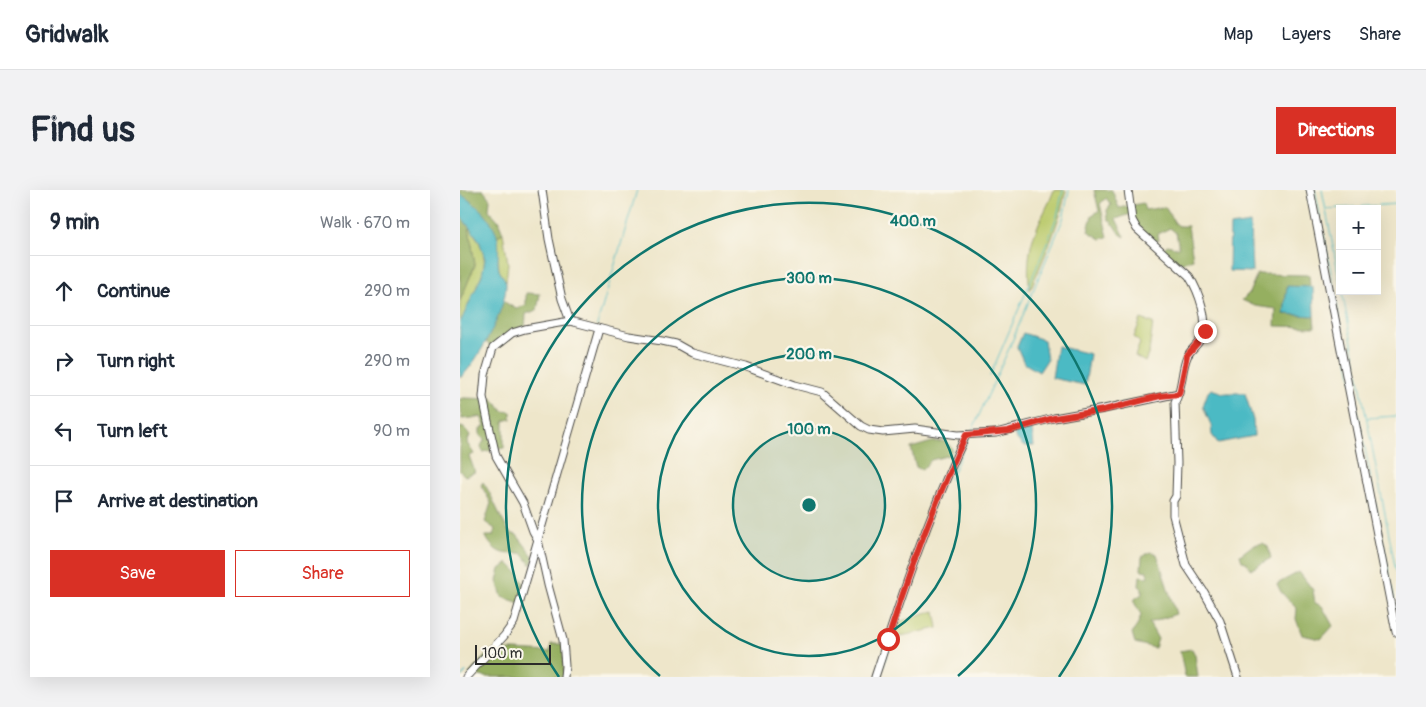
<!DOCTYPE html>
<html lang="en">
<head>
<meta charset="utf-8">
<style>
  body { margin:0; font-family:Pangolin,sans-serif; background:#f2f2f3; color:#1f2937 }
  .controls { position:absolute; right:15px; top:15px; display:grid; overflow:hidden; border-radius:0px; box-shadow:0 5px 20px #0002 }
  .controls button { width:45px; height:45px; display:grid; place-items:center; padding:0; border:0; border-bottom:1px solid #e0e1e3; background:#fff; color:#1f2937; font:25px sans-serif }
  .scale { position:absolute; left:15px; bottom:12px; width:76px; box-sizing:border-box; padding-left:5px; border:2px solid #2b2b2b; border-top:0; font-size:14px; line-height:18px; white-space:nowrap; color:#2b2b2b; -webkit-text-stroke:4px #fbf7ec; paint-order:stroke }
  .stop { position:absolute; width:15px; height:15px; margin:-11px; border:4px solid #d93025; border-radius:50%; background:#fff }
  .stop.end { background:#d93025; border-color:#fff; box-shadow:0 1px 5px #0008 }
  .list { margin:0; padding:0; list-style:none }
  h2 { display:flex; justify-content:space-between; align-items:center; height:65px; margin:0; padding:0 20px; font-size:21px }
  h2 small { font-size:16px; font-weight:400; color:#747a83 }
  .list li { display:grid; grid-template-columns:32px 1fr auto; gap:15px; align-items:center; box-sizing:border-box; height:70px; padding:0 20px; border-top:1px solid #e0e1e3 }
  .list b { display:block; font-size:19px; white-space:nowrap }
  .list em { font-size:16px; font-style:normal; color:#747a83 }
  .actions { display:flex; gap:10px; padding:15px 20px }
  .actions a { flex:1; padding:11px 0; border:1px solid #d93025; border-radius:0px; text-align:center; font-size:18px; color:#d93025 }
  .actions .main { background:#d93025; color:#fff }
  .icon { flex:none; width:28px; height:28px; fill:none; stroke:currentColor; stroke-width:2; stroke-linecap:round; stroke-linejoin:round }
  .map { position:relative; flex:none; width:936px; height:487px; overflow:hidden; border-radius:0px }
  header { display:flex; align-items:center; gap:30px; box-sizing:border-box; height:70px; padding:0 25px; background:#fff; border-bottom:1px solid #e0e1e3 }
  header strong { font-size:24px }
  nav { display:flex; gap:28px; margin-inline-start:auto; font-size:18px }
  .intro { display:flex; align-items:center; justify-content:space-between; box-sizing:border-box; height:120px; padding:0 30px }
  h1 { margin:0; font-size:35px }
  .button { padding:12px 22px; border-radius:0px; background:#d93025; color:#fff; font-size:18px; font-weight:700 }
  main { display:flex; gap:30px; padding:0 30px }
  aside { flex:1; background:#fff; border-radius:0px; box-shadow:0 5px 20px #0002 }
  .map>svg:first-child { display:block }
  .green { fill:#bccb6e; stroke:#747b4c }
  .forest { fill:#95af61; stroke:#606d46 }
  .water { fill:#4cbac4; stroke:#3c7278 }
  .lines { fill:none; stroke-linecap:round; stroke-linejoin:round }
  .stream { stroke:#4cbac4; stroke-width:1 }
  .minor-casing { stroke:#484743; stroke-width:9 }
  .minor { stroke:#fff; stroke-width:7 }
  .route { stroke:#d93025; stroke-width:6 }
  .ring { fill:none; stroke:#0f766e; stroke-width:2.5 }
  .centre { fill:#0f766e; stroke:#fbf7ec; stroke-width:2.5 }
  .ring-label { font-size:15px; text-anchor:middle; font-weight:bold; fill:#0f766e; stroke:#fbf7ec; stroke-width:4.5; stroke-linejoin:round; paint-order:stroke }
</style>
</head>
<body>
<header>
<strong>Gridwalk</strong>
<nav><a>Map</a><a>Layers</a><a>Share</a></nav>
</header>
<div class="intro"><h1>Find us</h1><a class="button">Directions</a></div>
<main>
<aside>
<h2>9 min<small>Walk · 670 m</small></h2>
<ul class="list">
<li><svg class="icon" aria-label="ahead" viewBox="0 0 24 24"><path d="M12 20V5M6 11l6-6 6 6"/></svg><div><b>Continue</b></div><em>290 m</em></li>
<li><svg class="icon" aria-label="right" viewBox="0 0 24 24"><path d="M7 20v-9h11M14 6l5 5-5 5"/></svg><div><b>Turn right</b></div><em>290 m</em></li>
<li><svg class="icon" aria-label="left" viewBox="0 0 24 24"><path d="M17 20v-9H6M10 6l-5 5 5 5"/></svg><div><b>Turn left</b></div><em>90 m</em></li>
<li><svg class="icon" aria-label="arrive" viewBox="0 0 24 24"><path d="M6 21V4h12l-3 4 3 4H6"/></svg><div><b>Arrive at destination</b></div></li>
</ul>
<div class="actions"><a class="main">Save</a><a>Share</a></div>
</aside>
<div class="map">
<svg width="936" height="487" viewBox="0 0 936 487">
  <rect width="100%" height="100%" fill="#fbf7ec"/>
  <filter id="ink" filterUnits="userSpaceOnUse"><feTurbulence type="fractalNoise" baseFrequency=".02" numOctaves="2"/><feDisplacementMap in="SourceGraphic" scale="10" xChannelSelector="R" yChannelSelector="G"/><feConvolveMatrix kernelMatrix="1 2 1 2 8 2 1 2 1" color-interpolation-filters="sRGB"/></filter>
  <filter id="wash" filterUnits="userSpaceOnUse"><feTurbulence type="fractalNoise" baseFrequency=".0096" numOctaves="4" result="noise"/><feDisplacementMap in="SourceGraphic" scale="20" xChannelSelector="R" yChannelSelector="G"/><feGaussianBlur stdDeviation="1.12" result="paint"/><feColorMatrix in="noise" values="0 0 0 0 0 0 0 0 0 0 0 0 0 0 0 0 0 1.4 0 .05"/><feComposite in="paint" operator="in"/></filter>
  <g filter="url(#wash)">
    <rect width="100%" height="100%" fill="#eee6ca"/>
    <g class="green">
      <path d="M594,0h12c-7,35 -22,68 -36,100 -3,-18 -2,-39 5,-57 5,-15 14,-28 19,-43z"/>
      <path d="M9,37c7,9 14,19 15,31 3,19 -16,49 -24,65v-22l15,-36z"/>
      <path d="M43,43l5,30 -2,19 -7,-12 -2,-34z"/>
      <path d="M681,129l12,4 -4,29 -4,10 -10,-6 5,-13 -6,-6z"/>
      <path d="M475,421l3,17 -51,11 5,-15z"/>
    </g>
    <g class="forest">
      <path d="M0,0h23l7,9 -1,11 9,10 5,13 -6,3c-11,-20 -18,-29 -37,-42z"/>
      <path d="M634,0h18l7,18 24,-5 2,7 20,-3 10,16 4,3h9l5,33 -15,6 -16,-15 5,-5 12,3 -3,-15 -6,-5 -12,6 1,6 -8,1 -14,-12 -6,-15 -15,5 9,18c-10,-5 -9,-12 -17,-18l-1,-9 4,-5 -5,-7 -6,6 8,33 -7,2 -13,-8 4,-16 7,-4z"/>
      <path d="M0,25l9,12 6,38 -15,36z"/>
      <path d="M797,84l52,1 1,12h-23l-3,27 30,2 1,11 -40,-1 1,-17 -21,-3 -13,-6 7,-7z"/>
      <path d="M66,103l14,1 -3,16 -11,4 -1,15 -32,19 -7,-6 17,-41 13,8 10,-4z"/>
      <path d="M3,208l30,1 10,12 8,1v7l-7,2v27l-21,4 -2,-6 4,-7 -5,-3v-7l5,-3 -4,-9 -19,2 -2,-20z"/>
      <path d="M0,237l4,1 6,7 -3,8 7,11 -5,2 6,16 -10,4 -5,-5z"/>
      <path d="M484,251l8,7 -2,7 -19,5 -9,10 -6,-3 -5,-19 21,-6z"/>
      <path d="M23,292c11,16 16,35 27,51l7,2 17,22 -3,8 -9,-12c-20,2 -26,1 -37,-17h8l2,-7 -10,-7 6,-19 -10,-18z"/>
      <path d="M803,353l5,4 3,11 -19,11 -2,-1 -4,-6 -4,-1 -2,-6 13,-10z"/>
      <path d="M690,362l7,2 19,60 -27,9 9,16 -3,9 -20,-5 -3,-10 5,-7 4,-11 -8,-15 9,-6v-6l-3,-2 1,-10 8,1 -1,-6 -6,-1 1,-13z"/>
      <path d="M48,373l10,10 7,13 -5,17 -18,-6 -5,-16 3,-12z"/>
      <path d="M839,382l14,18 2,13 7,3 11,20 -12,13 -19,-4 -6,-16 1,-10 -16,-17 -4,-8z"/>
      <path d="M91,454h12l1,33h-77l-18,-3 21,-23 24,-1 36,2z"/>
      <path d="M732,459l3,6 3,22h-13l-5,-26z"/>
    </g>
    <g class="water">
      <path d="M0,4c15,9 33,25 37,42 4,11 -1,24 2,34 2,5 7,9 7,14 1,23 -29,80 -46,94v-55l22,-48 3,-16 -6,-19 -19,-25z"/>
      <path d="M790,33l2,49 -23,-1 1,-45z"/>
      <path d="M827,96l26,1 1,29 -30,-2z"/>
      <path d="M563,143l21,7 3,20 -8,12 -15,-9 -7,-16z"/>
      <path d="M597,156l33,8 -5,31 -33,-7z"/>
      <path d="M751,199l12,4h22l8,27 1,16 -36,7 -6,-8 -1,-10 -8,-19 5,-14z"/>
      <path d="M562,239l10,1 2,16h-11l-7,-8 -2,-4z"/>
    </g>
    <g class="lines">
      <g class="stream">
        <path d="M855,0l81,419"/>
        <path d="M862,0l18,92"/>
        <path d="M866,19l70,-5"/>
        <path d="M882,101l54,280"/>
        <path d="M137,135l40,-135"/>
        <path d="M530,186l57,-133 10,-27 6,-26"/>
        <path d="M907,228l29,-2"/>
        <path d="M512,241l39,-87 52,-125 6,-29"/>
        <path d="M490,289l19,-42"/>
        <path d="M1,487l5,-5"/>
        <path d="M420,487l24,-76"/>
      </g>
    </g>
  </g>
  <g filter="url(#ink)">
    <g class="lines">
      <defs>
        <g id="minor">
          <path d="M82,0l7,49 13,60 8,22"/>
          <path d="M668,0l4,30 5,9 52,47c9,14 22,47 12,62 -3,7 -11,12 -14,19 -6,14 -4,30 -12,45l2,61 -1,33 -3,5v14l13,50 18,27 16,29 18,56"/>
          <path d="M850,0l86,442"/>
          <path d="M6,487l38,-41 10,-14 85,-293"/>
          <path d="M104,487l1,-11 -2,-26 -15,-55 -10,-45 -5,-9 -10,-28 -27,-47 -8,-35 -5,-24 2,-22 8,-27 19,-15 13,-4 45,-8 59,15 33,5 14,3 16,9 54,14 49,18 27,7 39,34 8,4 14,2 32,-3 43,6 38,-2 58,-15 50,-9 75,-16"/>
          <path d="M415,487c27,-82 54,-164 91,-242"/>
        </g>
      </defs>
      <use href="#minor" class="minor-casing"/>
      <use href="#minor" class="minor"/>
    </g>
  </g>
  <g class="lines" filter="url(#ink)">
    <path class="route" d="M428,449c22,-70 47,-138 78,-204l42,-4 46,-13 50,-8 56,-14 19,-2 8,-39 15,-17 3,-7"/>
  </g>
  <circle cx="349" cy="315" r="76" fill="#0f766e" fill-opacity=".12"/>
  <g class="ring">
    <circle cx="349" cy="315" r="76"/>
    <circle cx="349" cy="315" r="151"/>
    <path d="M200 486A227 227 0 1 1 498 486"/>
    <path d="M99 487A303 303 0 1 1 599 487"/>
  </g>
  <circle cx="349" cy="315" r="8" class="centre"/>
  <g class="ring-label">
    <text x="453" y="36">400 m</text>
    <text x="349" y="93">300 m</text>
    <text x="349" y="169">200 m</text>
    <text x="349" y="244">100 m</text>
  </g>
</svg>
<div class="controls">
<button>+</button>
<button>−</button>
</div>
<div class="scale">100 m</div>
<div class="stop" style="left:428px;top:449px"></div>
<div class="stop end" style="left:745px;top:141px"></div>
</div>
</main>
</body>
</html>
